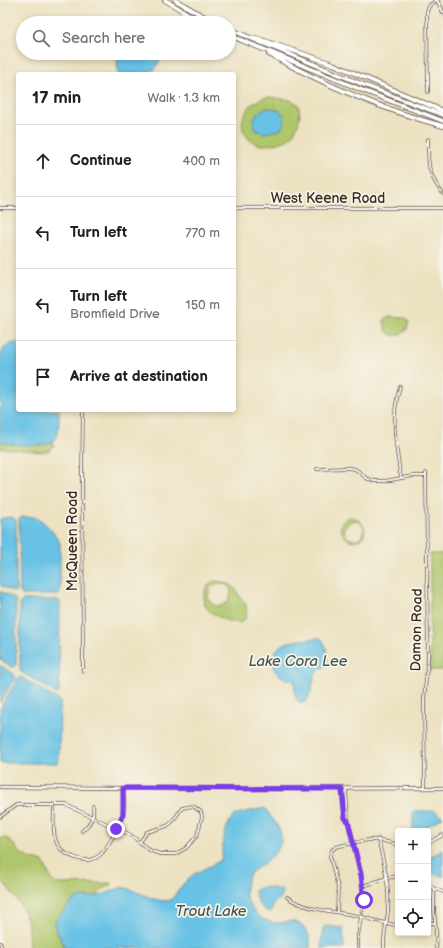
<!DOCTYPE html>
<html lang="en">
<head>
<meta charset="utf-8">
<style>
  body { margin:0; font-family:"Balsamiq Sans",sans-serif; background:#f2f2f2; color:#202124 }
  .controls { position:absolute; right:12px; bottom:12px; display:grid; overflow:hidden; border-radius:4px; box-shadow:0 2px 6px #0003 }
  .controls button { width:36px; height:36px; display:grid; place-items:center; padding:0; border:0; border-bottom:1px solid #e0e0e0; background:#fff; color:#202124; font:20px sans-serif }
  .stop { position:absolute; width:12px; height:12px; margin:-9px; border:3px solid #7c3aed; border-radius:50%; background:#fff }
  .stop.end { background:#7c3aed; border-color:#fff; box-shadow:0 1px 4px #0008 }
  .list { margin:0; padding:0; list-style:none }
  h2 { display:flex; justify-content:space-between; align-items:center; height:52px; margin:0; padding:0 16px; font-size:17px }
  h2 small { font-size:13px; font-weight:400; color:#757577 }
  .list li { display:grid; grid-template-columns:26px 1fr auto; gap:12px; align-items:center; box-sizing:border-box; height:72px; padding:0 16px; border-top:1px solid #e0e0e0 }
  .list b { display:block; font-size:15px; white-space:nowrap }
  .list p { margin:0; font-size:13px; white-space:nowrap; color:#757577 }
  .list em { font-size:13px; font-style:normal; color:#757577 }
  .icon { flex:none; width:22px; height:22px; fill:none; stroke:currentColor; stroke-width:2; stroke-linecap:round; stroke-linejoin:round }
  .map { position:relative; flex:none; width:443px; height:948px; overflow:hidden }
  .search { position:absolute; background:#fff; box-shadow:0 2px 6px #0003; left:16px; top:16px; width:220px; height:44px; display:flex; align-items:center; gap:10px; box-sizing:border-box; padding:0 14px; border-radius:22px; color:#757577; font-size:15px }
  .panel { position:absolute; background:#fff; box-shadow:0 2px 6px #0003; left:16px; top:72px; width:220px; height:340px; border-radius:4px }
  .map>svg:first-child { display:block }
  .green { fill:#afc66b; stroke:#757844; fill-rule:evenodd }
  .water { fill:#67c2e5; stroke:#517682 }
  .lines { fill:none; stroke-linecap:round; stroke-linejoin:round }
  .minor-casing { stroke:#564636; stroke-width:3.5 }
  .tertiary-casing { stroke:#564636; stroke-width:4 }
  .secondary-casing { stroke:#564636; stroke-width:4 }
  .motorway-casing { stroke:#564636; stroke-width:5.5 }
  .minor { stroke:#fff; stroke-width:2 }
  .tertiary { stroke:#fff; stroke-width:2.5 }
  .secondary { stroke:#fff; stroke-width:2.5 }
  .motorway { stroke:#fff; stroke-width:4 }
  .route { stroke:#7c3aed; stroke-width:5 }
  .labels { text-anchor:middle; stroke-width:3.5; stroke-linejoin:round; paint-order:stroke }
  .street-label { font-size:14px; fill:#3b2a1e; stroke:#f7f3e8 }
  .water-label { font-size:15px; font-style:italic; fill:#48585a; stroke:#f7f3e8 }
</style>
</head>
<body>
<div class="map">
<svg width="443" height="948" viewBox="0 0 443 948">
  <rect width="100%" height="100%" fill="#f7f3e8"/>
  <filter id="ink" filterUnits="userSpaceOnUse"><feTurbulence type="fractalNoise" baseFrequency=".025" numOctaves="2"/><feDisplacementMap in="SourceGraphic" scale="8" xChannelSelector="R" yChannelSelector="G"/><feConvolveMatrix kernelMatrix="1 2 1 2 8 2 1 2 1" color-interpolation-filters="sRGB"/></filter>
  <filter id="wash" filterUnits="userSpaceOnUse"><feTurbulence type="fractalNoise" baseFrequency=".012" numOctaves="4" result="noise"/><feDisplacementMap in="SourceGraphic" scale="16" xChannelSelector="R" yChannelSelector="G"/><feGaussianBlur stdDeviation="0.9" result="paint"/><feColorMatrix in="noise" values="0 0 0 0 0 0 0 0 0 0 0 0 0 0 0 0 0 1.4 0 .05"/><feComposite in="paint" operator="in"/></filter>
  <g filter="url(#wash)">
    <rect width="100%" height="100%" fill="#ece2c1"/>
    <g class="green">
      <path d="M269,97l21,3 8,4c3,9 2,18 -3,26 -1,2 -2,4 -3,6 -5,7 -27,11 -35,8 -12,-5 -19,-18 -12,-30 5,-10 13,-16 24,-17z"/>
      <path d="M389,317l17,1 3,4 -3,9c-13,8 -21,5 -22,-11z"/>
      <path d="M0,442l13,2 39,-2 2,4 -4,4 -7,2 -43,-4z"/>
      <path d="M350,517c11,1 18,11 12,22l-11,2c-11,-5 -16,-19 -1,-24zM355,520c4,1 11,6 9,12 -1,2 -3,4 -4,6 -8,4 -16,0 -16,-10l3,-4z"/>
      <rect x="430" y="554" width="13" height="116"/>
      <path d="M214,581c10,1 18,2 24,12 2,4 4,8 8,11 0,5 2,11 -1,15 -5,10 -34,-4 -38,-11 -3,-4 -3,-8 -3,-12 1,-8 4,-12 10,-15zM218,583c15,1 15,8 9,20 -8,5 -14,4 -19,-4l2,-11z"/>
      <path d="M0,838c14,-2 14,13 25,18 6,4 12,3 18,6 5,7 6,16 13,22l55,-1v3l-10,4 -4,6c-6,1 -13,1 -19,3 -8,2 -20,18 -24,25l3,8 8,16h-36c-1,-8 0,-15 -1,-22 -2,-17 -16,-35 -28,-46z"/>
    </g>
    <g class="water">
      <path d="M121,53h43l-9,16 -11,5h-26l-1,-13z"/>
      <path d="M266,108c8,0 12,1 18,7v9l-4,6 -17,3 -7,-3c-5,-11 0,-18 10,-22z"/>
      <path d="M15,343h3v67h41c0,9 1,24 -6,31 -7,8 -42,3 -53,1v-81c3,-12 2,-17 15,-18z"/>
      <path d="M10,517l4,1 2,3v70l-3,1 -13,-7v-66z"/>
      <path d="M22,517c4,0 9,0 13,0 8,2 22,19 25,26v50l-2,2h-36l-2,-2 -1,-74z"/>
      <path d="M0,591l14,7 2,4v63l-3,3 -13,-9z"/>
      <path d="M23,600h34l3,2 -1,91 -2,1 -36,-22 -1,-3v-66z"/>
      <path d="M320,638c7,3 8,20 7,27l-11,7c-3,6 -5,31 -13,30 -3,0 -4,0 -6,-2 -3,-5 -2,-14 -3,-20 -14,-1 -23,-9 -22,-24 8,-13 14,-14 29,-16 6,0 12,-2 19,-2z"/>
      <path d="M0,665l14,9 1,3 -15,26z"/>
      <path d="M21,677l37,23 2,3 -1,58 -2,2h-57v-54l18,-31z"/>
      <path d="M265,808c5,8 13,16 16,26 3,8 -6,21 -13,26 -10,9 -21,10 -22,27 -1,3 -1,6 0,9 5,15 15,27 33,27 4,0 7,-2 12,-2 13,2 21,15 19,27h-245l-8,-16 -3,-8 3,-6 16,-17 6,-3 23,-3 20,-8c17,3 32,17 49,13l13,-17 10,-9 26,-13c2,-3 2,-5 2,-9 1,-12 4,-32 15,-38z"/>
      <path d="M413,811h22l8,6 -24,14 -6,-1z"/>
      <path d="M443,850v27l-15,-6v-13z"/>
      <path d="M263,887l18,2 1,2 -2,8 -6,3 -3,10c-11,-2 -16,-12 -16,-22z"/>
      <path d="M325,926l18,2 1,20h-23l2,-20z"/>
    </g>
  </g>
  <g filter="url(#ink)">
    <g class="lines">
      <defs>
        <g id="minor">
          <path d="M428,92l-1,-81 3,-6 7,-5"/>
          <path d="M428,139c0,25 -1,34 15,55"/>
          <path d="M400,387c-10,30 -4,60 1,91"/>
          <path d="M83,410l-1,62 1,199"/>
          <path d="M317,469l34,-1 6,2 9,8 8,3h11l28,-5h13"/>
          <path d="M425,788l-1,-88 4,-43 -2,-184"/>
          <path d="M342,789c1,10 0,23 5,32"/>
          <path d="M346,789l2,32 15,65v19l-5,31v12"/>
          <path d="M54,804c0,12 -2,27 2,37 3,9 9,13 17,16 24,10 32,-6 42,-24 3,-7 7,-14 8,-20 2,-8 1,-17 0,-25"/>
          <path d="M0,817l16,-12h50l65,30 18,15 11,4h16l10,-6 11,-12 5,-19 -1,-5 -8,-6 -11,2 -10,14 -5,4 -20,6 -7,10"/>
          <path d="M82,831c7,-6 13,-15 11,-25"/>
          <path d="M378,839c6,24 12,47 10,72 -1,12 -5,24 -4,37"/>
          <path d="M428,843l15,-8"/>
          <path d="M363,886l24,-8 11,-2"/>
          <path d="M428,886l15,6"/>
          <path d="M435,889c-4,20 3,39 1,59"/>
          <path d="M287,897c20,14 48,14 71,19 14,3 26,8 40,9"/>
          <path d="M337,912l1,-24 -8,-32 2,-6 4,-3c27,-6 35,-11 62,-2"/>
          <path d="M428,923h7"/>
          <path d="M0,943l2,5"/>
        </g>
        <g id="tertiary">
          <path d="M0,208h18"/>
          <path d="M234,208h209"/>
          <path d="M0,787l254,2 189,-1"/>
        </g>
        <path id="secondary" d="M437,0l6,12"/>
        <g id="motorway">
          <path d="M165,0l38,23"/>
          <path d="M175,0l40,23"/>
          <path d="M229,29l135,56 79,30"/>
          <path d="M229,35l133,55 81,31"/>
          <path d="M256,38l77,26 110,47"/>
          <path d="M269,54c54,30 115,56 174,72"/>
        </g>
      </defs>
      <use href="#minor" class="minor-casing"/>
      <use href="#tertiary" class="tertiary-casing"/>
      <use href="#secondary" class="secondary-casing"/>
      <use href="#motorway" class="motorway-casing"/>
      <use href="#minor" class="minor"/>
      <use href="#tertiary" class="tertiary"/>
      <use href="#secondary" class="secondary"/>
      <use href="#motorway" class="motorway"/>
    </g>
  </g>
  <g class="lines" filter="url(#ink)">
    <path class="route" d="M116,829l7,-15v-26l219,1 3,29 3,3 13,53 3,26"/>
  </g>
  <g class="labels">
    <g class="street-label">
      <text x="328" y="203">West Keene Road</text>
      <text transform="translate(72 541) rotate(-90)" y="5">McQueen Road</text>
      <text transform="translate(416 630) rotate(-89)" y="5">Damon Road</text>
    </g>
    <g class="water-label">
      <text x="298" y="666">Lake Cora Lee</text>
      <text x="211" y="916">Trout Lake</text>
    </g>
  </g>
</svg>
<div class="controls">
<button>+</button>
<button>−</button>
<button><svg class="icon" aria-label="locate" viewBox="0 0 24 24"><circle cx="12" cy="12" r="6"/><path d="M12 2v4M12 18v4M2 12h4M18 12h4"/></svg></button>
</div>
<div class="stop" style="left:364px;top:900px"></div>
<div class="stop end" style="left:116px;top:829px"></div>
<div class="search"><svg class="icon" aria-label="search" viewBox="0 0 24 24"><circle cx="10" cy="10" r="6"/><path d="M15 15l6 6"/></svg>Search here</div>
<section class="panel">
<h2>17 min<small>Walk · 1.3 km</small></h2>
<ul class="list">
<li><svg class="icon" aria-label="ahead" viewBox="0 0 24 24"><path d="M12 20V5M6 11l6-6 6 6"/></svg><div><b>Continue</b></div><em>400 m</em></li>
<li><svg class="icon" aria-label="left" viewBox="0 0 24 24"><path d="M17 20v-9H6M10 6l-5 5 5 5"/></svg><div><b>Turn left</b></div><em>770 m</em></li>
<li><svg class="icon" aria-label="left" viewBox="0 0 24 24"><path d="M17 20v-9H6M10 6l-5 5 5 5"/></svg><div><b>Turn left</b><p>Bromfield Drive</p></div><em>150 m</em></li>
<li><svg class="icon" aria-label="arrive" viewBox="0 0 24 24"><path d="M6 21V4h12l-3 4 3 4H6"/></svg><div><b>Arrive at destination</b></div></li>
</ul>
</section>
</div>
</body>
</html>
